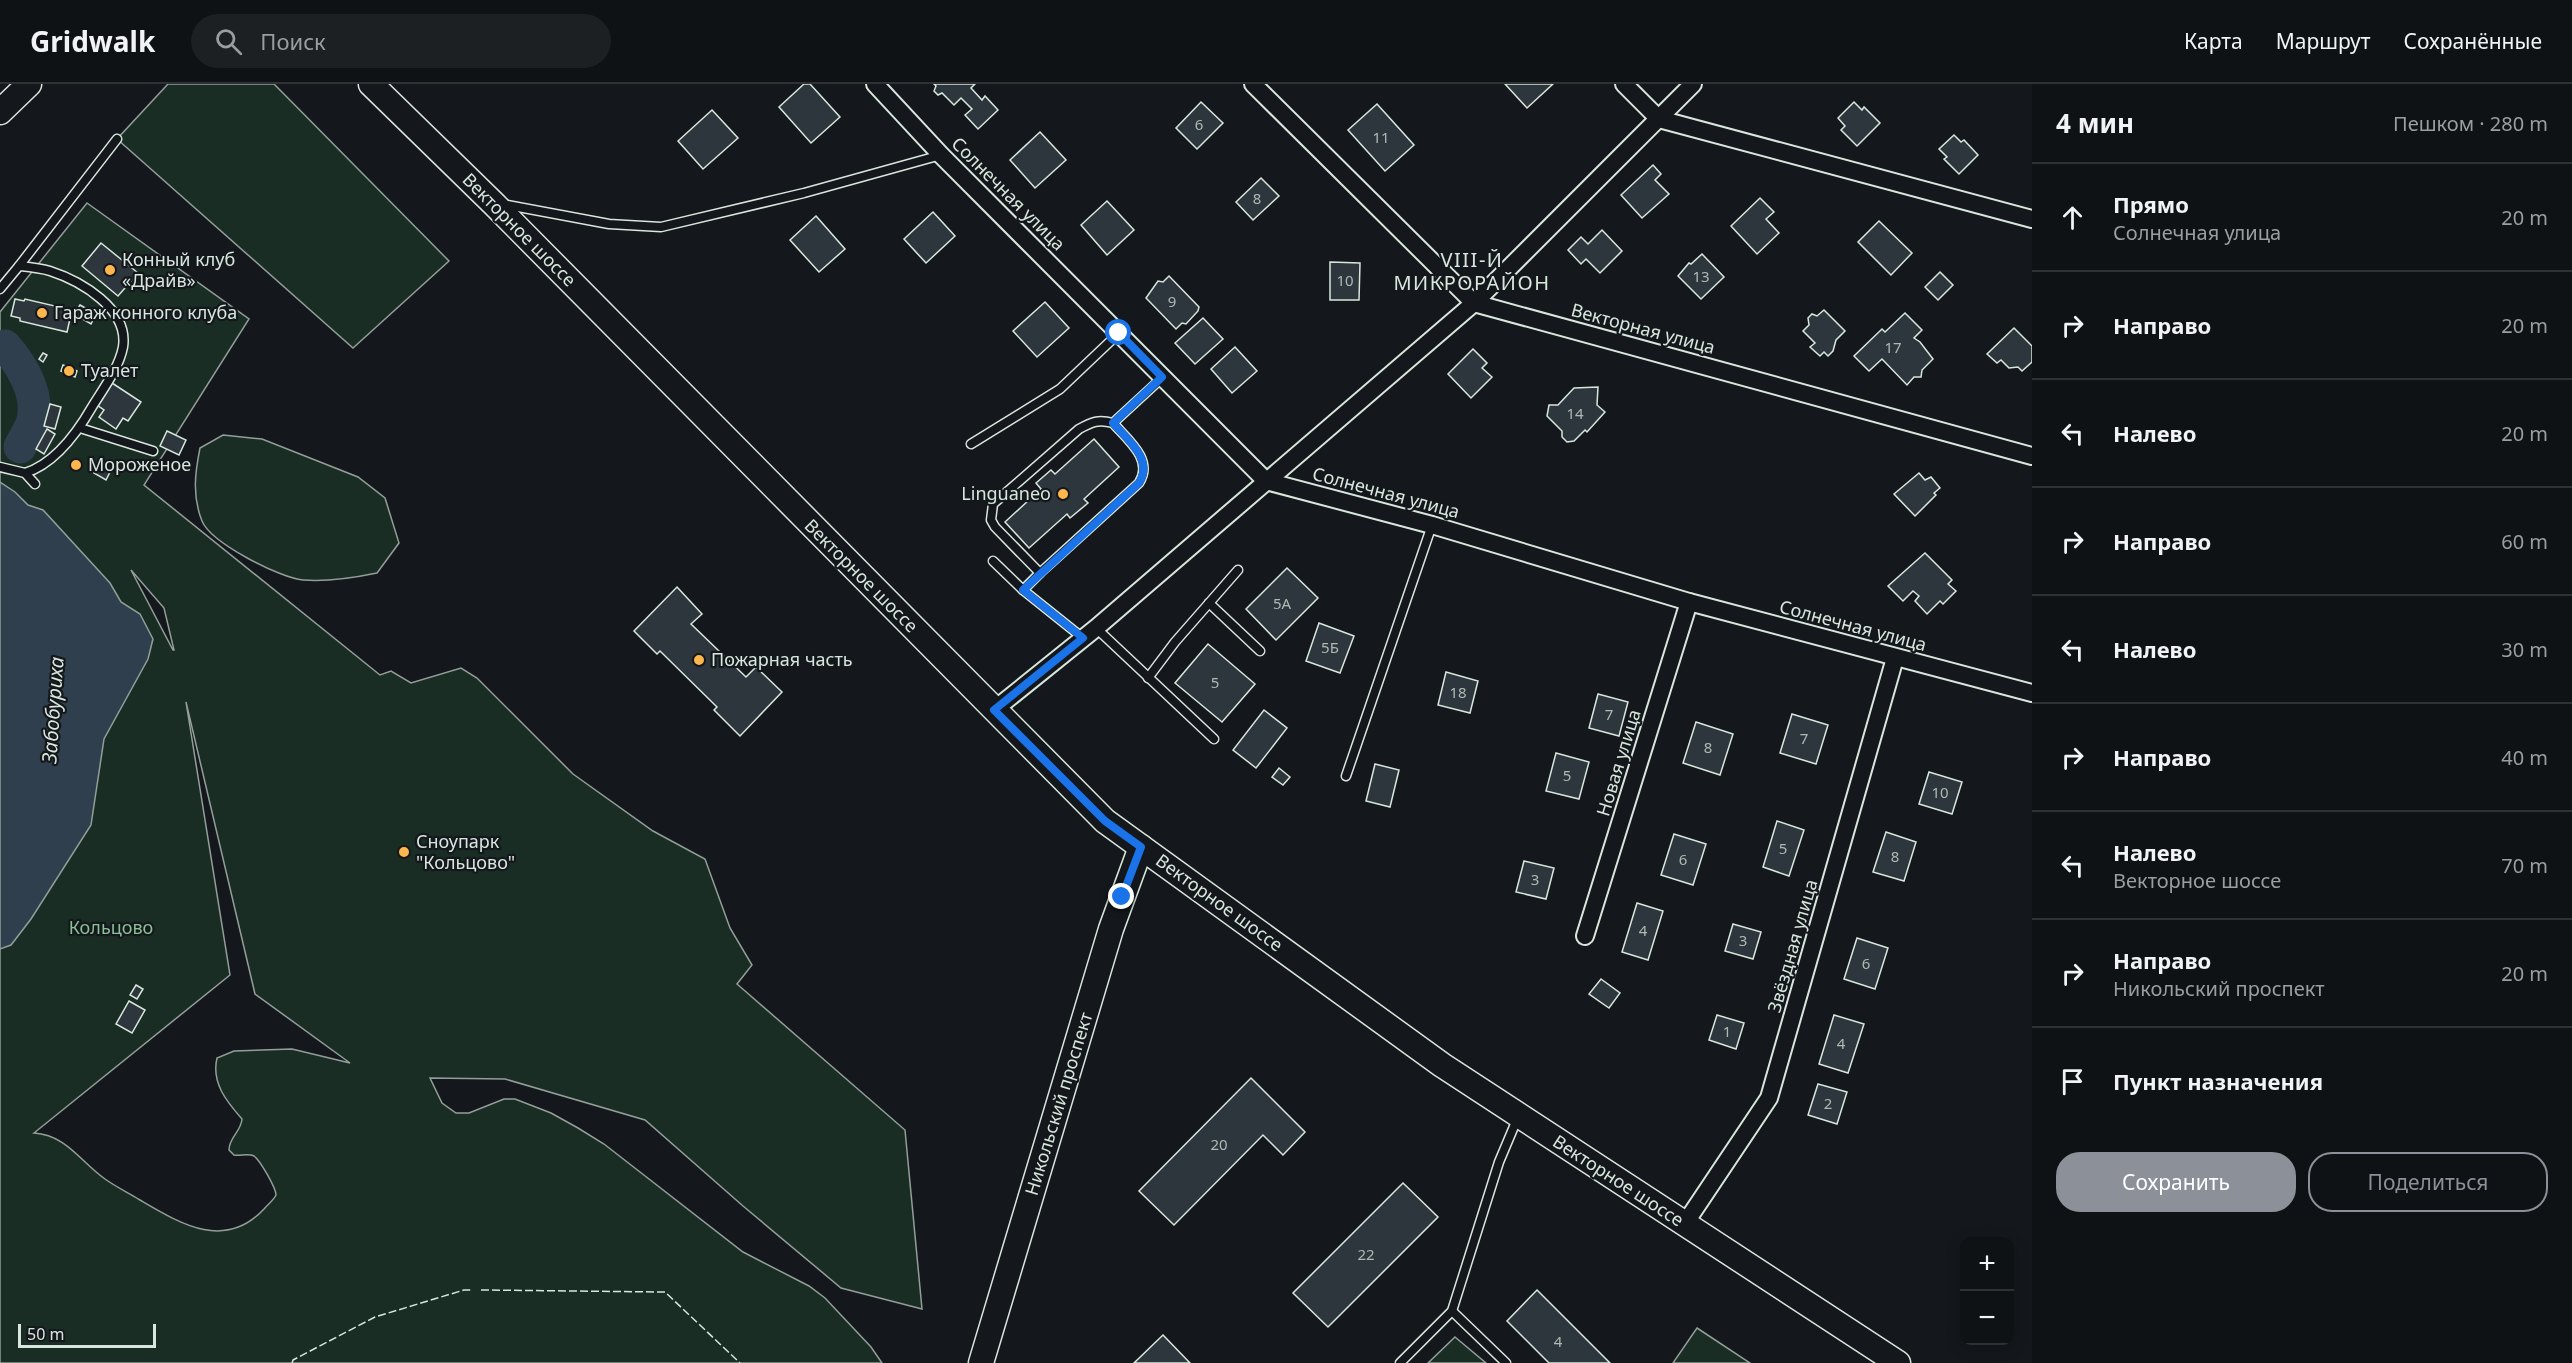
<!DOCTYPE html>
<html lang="ru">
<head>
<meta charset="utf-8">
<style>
  body { margin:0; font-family:"Noto Sans",sans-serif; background:#1d2022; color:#f1f3f6 }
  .controls { position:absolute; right:18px; bottom:18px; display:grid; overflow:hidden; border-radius:12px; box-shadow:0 3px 15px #0003 }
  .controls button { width:54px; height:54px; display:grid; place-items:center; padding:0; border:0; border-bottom:2px solid #2f3234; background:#0f1215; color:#f1f3f6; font:30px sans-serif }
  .scale { position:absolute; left:18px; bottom:15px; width:138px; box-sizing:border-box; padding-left:6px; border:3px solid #d8e6dc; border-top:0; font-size:16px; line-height:21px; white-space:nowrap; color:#d8e6dc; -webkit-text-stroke:4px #14181c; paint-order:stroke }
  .stop { position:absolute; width:18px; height:18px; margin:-14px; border:4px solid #1a73e8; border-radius:50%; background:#fff }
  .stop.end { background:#1a73e8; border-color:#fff; box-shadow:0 2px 6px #0008 }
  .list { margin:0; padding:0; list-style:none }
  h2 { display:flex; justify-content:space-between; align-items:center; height:78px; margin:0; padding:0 24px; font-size:26px }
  h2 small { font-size:20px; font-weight:400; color:#9b9ea0 }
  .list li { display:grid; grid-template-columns:39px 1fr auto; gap:18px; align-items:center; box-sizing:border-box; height:108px; padding:0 24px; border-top:2px solid #2f3234 }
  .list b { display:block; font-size:22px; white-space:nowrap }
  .list p { margin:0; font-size:20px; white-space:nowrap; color:#9b9ea0 }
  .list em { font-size:20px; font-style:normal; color:#9b9ea0 }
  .actions { display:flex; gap:12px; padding:18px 24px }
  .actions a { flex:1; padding:14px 0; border:2px solid #8c9099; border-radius:24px; text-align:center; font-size:21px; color:#8c9099 }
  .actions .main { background:#8c9099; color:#fff }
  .icon { flex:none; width:33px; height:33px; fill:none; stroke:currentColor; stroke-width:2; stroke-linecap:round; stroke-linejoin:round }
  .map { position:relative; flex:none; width:2032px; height:1279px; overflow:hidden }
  header { display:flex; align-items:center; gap:36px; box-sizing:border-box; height:84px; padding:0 30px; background:#0f1215; border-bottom:2px solid #2f3234 }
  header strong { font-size:28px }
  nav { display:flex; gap:33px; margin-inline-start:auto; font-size:21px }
  .search { width:420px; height:54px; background:#1d2022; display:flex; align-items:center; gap:15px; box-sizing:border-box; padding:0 21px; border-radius:33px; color:#9b9ea0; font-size:22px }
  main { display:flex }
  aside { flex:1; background:#0f1215 }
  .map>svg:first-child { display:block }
  .green { fill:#1a2d24; stroke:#939e99; stroke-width:1.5; fill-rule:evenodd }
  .water { fill:#2f3f4d; stroke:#939e99; stroke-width:1.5 }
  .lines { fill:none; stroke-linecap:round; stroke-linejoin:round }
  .river { stroke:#2f3f4d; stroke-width:33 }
  .building { fill:#2c363c; stroke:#d8e6dc; stroke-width:1.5 }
  .lane-casing { stroke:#d8e6dc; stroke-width:11 }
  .street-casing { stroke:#d8e6dc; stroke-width:20 }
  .secondary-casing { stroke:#d8e6dc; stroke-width:27 }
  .lane { stroke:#14181c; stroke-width:8 }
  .street { stroke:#14181c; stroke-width:16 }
  .secondary { stroke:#14181c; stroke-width:24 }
  .fence { stroke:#d8e6dc; stroke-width:1.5; stroke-dasharray:8 3; stroke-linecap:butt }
  .route { stroke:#1a73e8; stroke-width:8 }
  .poi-dot { fill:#ffb74d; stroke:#14181c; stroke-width:2 }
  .labels { text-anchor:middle; stroke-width:4.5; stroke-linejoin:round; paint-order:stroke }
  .number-label { font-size:15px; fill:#adbab4 }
  .street-label { font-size:18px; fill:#d8e6dc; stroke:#14181c }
  .poi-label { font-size:18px; fill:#d8e6dc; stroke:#14181c; text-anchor:start }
  .park-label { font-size:18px; fill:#8ac095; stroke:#14181c }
  .neighbourhood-label { font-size:20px; letter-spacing:1.5px; fill:#d8e6dc; stroke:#14181c }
  .water-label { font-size:20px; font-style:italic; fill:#d8e6dc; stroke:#14181c }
</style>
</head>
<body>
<header>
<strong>Gridwalk</strong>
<div class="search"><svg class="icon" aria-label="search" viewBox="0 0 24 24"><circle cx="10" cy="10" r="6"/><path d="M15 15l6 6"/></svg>Поиск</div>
<nav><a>Карта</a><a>Маршрут</a><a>Сохранённые</a></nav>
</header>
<main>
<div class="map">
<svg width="2032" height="1279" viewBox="0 0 2032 1279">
  <rect width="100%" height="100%" fill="#14181c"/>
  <g class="green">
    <path d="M168,0h106l175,177 -96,87 -236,-209z"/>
    <path d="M87,119l162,116 -105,166 236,190 11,-4 20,12 50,-15 16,10 96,96 80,57 52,28 25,69 22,37 -15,19 168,146 17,179 -81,-21 -98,-82 -98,-86 -140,-41 -75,-1 12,25 14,10h13l35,-14h11l36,14 27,15 26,16 139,108 66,34 16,12 46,49 11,16h-882v-1051zM131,486l33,38 10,42h-1zM186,618l69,292 95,69 -58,-14 -58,2 -17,7c-6,25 10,44 25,61 -1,13 -13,18 -13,31l5,5c6,1 15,-2 20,1 6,4 22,32 22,39 -3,6 -8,9 -12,14 -39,42 -83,15 -124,-9 -11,-7 -24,-13 -35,-21 -25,-18 -39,-44 -71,-46l196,-158z"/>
    <path d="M223,351l39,4 96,38 27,21 14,45 -22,30c-24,5 -49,9 -74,7 -23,-2 -92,-37 -101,-59 -10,-25 -7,-48 -2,-73z"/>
    <path d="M1697,1244l53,35h-77z"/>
    <path d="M1455,1253l31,26h-58z"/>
  </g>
  <path class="water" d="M0,398l15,10 13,13 15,5 67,73 11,19 19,12 13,25 -5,20 -44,80 -13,86 -60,94 -20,26 -11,4z"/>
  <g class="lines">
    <path class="river" d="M5,262c17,19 34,48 28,74 -2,9 -9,18 -13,27"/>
  </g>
  <g class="building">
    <path d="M804,0h6l30,33 -29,26 -32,-36z"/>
    <path d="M934,0h41l-4,4 11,12 3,-4 13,14 -20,19 -13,-14 7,-6 -11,-11 -7,7 -12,-12 -4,2 -4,-4 2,-5z"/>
    <path d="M1505,0h48l-26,24z"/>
    <path d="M1201,18l22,21 -26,26 -21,-21z"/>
    <path d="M1854,18l8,8 2,-3 16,16 -23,23 -16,-16 4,-4 -7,-8z"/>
    <path d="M1377,20l37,41 -29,26 -37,-41z"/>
    <path d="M712,26l26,28 -35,31 -25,-28z"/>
    <path d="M1040,48l26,28 -31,28 -25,-28z"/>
    <path d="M1954,51l7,7 3,-2 14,15 -19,19 -15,-15 3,-2 -8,-8z"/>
    <path d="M1653,81l8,9 -6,6 14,14 -27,24 -21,-23z"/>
    <path d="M1261,94l18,18 -26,24 -17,-18z"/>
    <path d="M1760,114l14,14 -8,7 13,14 -22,21 -26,-28z"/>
    <path d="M1107,117l27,29 -27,25 -26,-30z"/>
    <path d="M933,128l22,24 -29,27 -22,-24z"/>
    <path d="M816,132l29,33 -26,23 -29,-32z"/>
    <path d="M1879,137l33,32 -21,22 -33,-33z"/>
    <path d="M1602,146l20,21 -22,22 -14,-14 -5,5 -13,-14 13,-13 7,7z"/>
    <path d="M101,159l37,30 -20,23 -36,-30z"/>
    <path d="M1702,170l22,23 -23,22 -23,-23 11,-13 2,1z"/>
    <path d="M1330,178l30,1 -1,37h-29z"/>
    <path d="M1940,188l13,13 -15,15 -13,-13z"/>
    <path d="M1169,192l30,31 -1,4 -12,13 -4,-1 -6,6 -30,-31 12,-17 5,1z"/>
    <path d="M15,215l9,2 1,-2 47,11 -5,22 -47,-11v-3l-9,-2z"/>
    <path d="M1045,218l24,26 -32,29 -24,-26z"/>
    <path d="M80,221l16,9 -5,10 -17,-10z"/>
    <path d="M1824,226l21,21 -9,9 -3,11 -5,5 -4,-4 -4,4 -10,-9 5,-4 -12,-12 6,-6 -1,-7 4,-4 5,2z"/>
    <path d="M1905,229l17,17 -8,8 6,4 13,17 -11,11 -1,7h-7l-7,8 -25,-26 -13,12 -15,-15 28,-27 3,3z"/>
    <path d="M1203,234l20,21 -28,25 -20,-21z"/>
    <path d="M2014,244l18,18v16l-10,9 -4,-4 -9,1 -8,-8 -4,3 -10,-9z"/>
    <path d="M1235,263l22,24 -25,22 -21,-24z"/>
    <path d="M1473,265l14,14 -5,5 10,9 -21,21 -23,-24z"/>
    <path d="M43,269l4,2 -4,7 -4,-3z"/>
    <path d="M63,281l14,6 -2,6 -14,-6z"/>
    <path d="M112,299l29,19 -13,19 -5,-3 -7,11 -17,-12 5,-7 -7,-5z"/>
    <path d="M1598,303l-1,18 8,7 -18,20 -2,-2 -11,11 -7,1 -5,-5v-6l-15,-15 2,-11h9l16,-17z"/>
    <path d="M50,320l11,3 -6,22 -11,-3z"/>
    <path d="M47,345l8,5 -11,20 -8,-5z"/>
    <path d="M167,347l19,9 -7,15 -19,-9z"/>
    <path d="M1094,355l25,28 -35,32 4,4 -18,15 -3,-4 -38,34 -24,-26 36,-33 -5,-6 15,-13 4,4z"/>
    <path d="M76,376l5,5 -5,5 -5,-4z"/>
    <path d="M99,380l12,6 -5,10 -12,-7z"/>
    <path d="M1919,389l6,7 6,-3 9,11 -6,5 2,2 -21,21 -21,-22z"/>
    <path d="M1925,469l27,27 -4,4 8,7 -13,13 -3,-3 -13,13 -12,-13 4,-5 -6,-5 -10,10 -15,-15z"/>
    <path d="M1287,484l31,30 -42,42 -30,-31z"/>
    <path d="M677,503l25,27 -11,10 55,53 10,-10 26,25 -42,44 -26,-26 3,-3 -57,-56 -3,3 -23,-23z"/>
    <path d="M1319,539l35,13 -14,37 -34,-12z"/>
    <path d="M1208,560l47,40 -33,38 -47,-39z"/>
    <path d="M1446,588l32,9 -8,32 -32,-8z"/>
    <path d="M1598,610l30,8 -9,34 -30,-8z"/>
    <path d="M1264,626l23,18 -31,40 -23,-18z"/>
    <path d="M1792,630l36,11 -12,39 -36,-11z"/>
    <path d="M1696,638l37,12 -13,41 -37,-12z"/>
    <path d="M1556,669l33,9 -10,37 -33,-8z"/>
    <path d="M1375,680l24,6 -9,37 -24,-6z"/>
    <path d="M1279,684l11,9 -7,8 -11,-8z"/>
    <path d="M1929,688l33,10 -10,32 -33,-10z"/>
    <path d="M1777,737l27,9 -15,46 -26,-9z"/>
    <path d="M1886,748l30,10 -12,39 -31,-9z"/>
    <path d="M1674,750l32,10 -13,41 -32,-10z"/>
    <path d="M1524,777l30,7 -8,31 -30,-7z"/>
    <path d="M1637,819l26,8 -15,49 -26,-8z"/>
    <path d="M1733,840l28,8 -8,27 -28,-8z"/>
    <path d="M1857,854l31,10 -13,41 -31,-10z"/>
    <path d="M1601,895l19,14 -11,15 -20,-14z"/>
    <path d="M136,901l7,4 -6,10 -7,-4z"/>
    <path d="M129,917l16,9 -13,23 -16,-9z"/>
    <path d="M1717,931l27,8 -8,26 -27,-9z"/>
    <path d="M1834,931l30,9 -16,49 -29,-9z"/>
    <path d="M1251,994l54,54 -22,23 -20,-20 -89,90 -35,-34z"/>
    <path d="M1818,1000l29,8 -10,32 -29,-9z"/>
    <path d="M1403,1099l35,34 -110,110 -35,-34z"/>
    <path d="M1537,1206l73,73h-61l-42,-42z"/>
    <path d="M1163,1251l27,28h-56z"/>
  </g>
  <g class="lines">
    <defs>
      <g id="lane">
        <path d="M502,120l107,20 52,3 143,-34 137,-38"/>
        <path d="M19,182l98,-127"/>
        <path d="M0,205l19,-23c10,1 21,2 31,5 31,10 79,38 73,76 -4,21 -20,42 -31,60 -15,26 -38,57 -67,66"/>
        <path d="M1113,339c15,17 41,37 26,60l-99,90 -45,-46 -4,-7 2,-16 86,-75c13,-7 19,-10 34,-6l50,-46"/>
        <path d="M80,344l73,23"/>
        <path d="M971,360l89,-55 59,-56"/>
        <path d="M0,383l25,6 10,11"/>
        <path d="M993,477l30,29"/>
        <path d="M1040,489l-17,17 60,48"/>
        <path d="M1209,519l51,48"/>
        <path d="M1096,544l118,111"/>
        <path d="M1148,594l27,-36 63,-72"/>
        <path d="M1346,692l86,-251"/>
        <path d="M1452,1227l54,52"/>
        <path d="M1400,1279l52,-52 47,-149 19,-45"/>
      </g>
      <g id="street">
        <path d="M875,0l66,71 325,326 166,44 257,77 343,91"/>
        <path d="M1253,0l221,219 558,153"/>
        <path d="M1624,0l35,35 373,100"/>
        <path d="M994,626l102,-82 378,-325 219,-219"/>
        <path d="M1585,852l104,-334"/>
        <path d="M1684,1141l85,-127 126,-440"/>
      </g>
      <g id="secondary">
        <path d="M371,0l122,119 612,618 337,244 456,298"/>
        <path d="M0,28l29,-28"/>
        <path d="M981,1279l130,-434 30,-82"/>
      </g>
    </defs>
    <use href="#lane" class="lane-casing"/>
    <use href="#street" class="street-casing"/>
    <use href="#secondary" class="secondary-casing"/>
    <use href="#lane" class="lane"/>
    <use href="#street" class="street"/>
    <use href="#secondary" class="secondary"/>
    <g class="fence">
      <path d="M481,1206l184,2 75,71"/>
      <path d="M292,1279l1,-3 82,-43 89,-27h8"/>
    </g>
  </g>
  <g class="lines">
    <path class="route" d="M1119,249l43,44 -49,46c15,17 41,37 26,60l-116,107 60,48 -89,72 111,111 36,26 -19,50"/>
  </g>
  <g class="poi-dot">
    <circle cx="110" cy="186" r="6"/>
    <circle cx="42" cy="229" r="6"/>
    <circle cx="69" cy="287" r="6"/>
    <circle cx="76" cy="381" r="6"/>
    <circle cx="1063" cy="410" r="6"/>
    <circle cx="699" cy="576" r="6"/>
    <circle cx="404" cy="768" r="6"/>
  </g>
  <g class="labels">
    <g class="number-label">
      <text x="1199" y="46">6</text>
      <text x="1381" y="59">11</text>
      <text x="1257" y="120">8</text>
      <text x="1701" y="198">13</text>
      <text x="1345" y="202">10</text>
      <text x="1172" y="223">9</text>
      <text x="1893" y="269">17</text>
      <text x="1575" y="335">14</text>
      <text x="1282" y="525">5А</text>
      <text x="1330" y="569">5Б</text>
      <text x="1215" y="604">5</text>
      <text x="1458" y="614">18</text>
      <text x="1609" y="636">7</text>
      <text x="1804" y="660">7</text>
      <text x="1708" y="669">8</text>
      <text x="1567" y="697">5</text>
      <text x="1940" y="714">10</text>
      <text x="1783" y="770">5</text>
      <text x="1895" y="778">8</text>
      <text x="1683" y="781">6</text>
      <text x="1535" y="801">3</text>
      <text x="1643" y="852">4</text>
      <text x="1743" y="862">3</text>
      <text x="1866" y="885">6</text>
      <text x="1727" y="953">1</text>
      <text x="1841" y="965">4</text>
      <text x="1828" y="1025">2</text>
      <text x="1219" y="1066">20</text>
      <text x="1366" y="1176">22</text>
      <text x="1558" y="1263">4</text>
    </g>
    <g class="street-label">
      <text transform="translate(1008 110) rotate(45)" y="6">Солнечная улица</text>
      <text transform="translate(519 146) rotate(45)" y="6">Векторное шоссе</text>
      <text transform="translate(1643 245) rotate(15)" y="6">Векторная улица</text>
      <text transform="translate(1386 409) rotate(15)" y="6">Солнечная улица</text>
      <text transform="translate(861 492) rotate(45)" y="6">Векторное шоссе</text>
      <text transform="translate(1853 542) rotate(15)" y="6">Солнечная улица</text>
      <text transform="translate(1619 679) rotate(-73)" y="6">Новая улица</text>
      <text transform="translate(1219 819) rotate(36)" y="6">Векторное шоссе</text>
      <text transform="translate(1793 862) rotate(-74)" y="6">Звёздная улица</text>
      <text transform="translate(1059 1020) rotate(-73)" y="6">Никольский проспект</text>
      <text transform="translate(1618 1097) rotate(33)" y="6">Векторное шоссе</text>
    </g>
    <g class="poi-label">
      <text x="122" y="182">Конный клуб<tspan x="122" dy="21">«Драйв»</tspan></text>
      <text x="54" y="235">Гараж конного клуба</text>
      <text x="81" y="293">Туалет</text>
      <text x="88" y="387">Мороженое</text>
      <text x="1051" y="416" text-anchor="end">Linguaneo</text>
      <text x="711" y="582">Пожарная часть</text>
      <text x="416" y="764">Сноупарк<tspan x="416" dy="21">"Кольцово"</tspan></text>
    </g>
    <g class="park-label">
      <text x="111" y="850">Кольцово</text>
    </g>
    <g class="neighbourhood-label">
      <text x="1472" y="183">VIII-Й<tspan x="1472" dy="23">МИКРОРАЙОН</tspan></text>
    </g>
    <g class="water-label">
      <text transform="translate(53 626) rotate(-86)" y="7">Забобуриха</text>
    </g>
  </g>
</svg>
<div class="controls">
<button>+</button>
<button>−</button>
</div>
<div class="scale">50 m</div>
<div class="stop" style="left:1119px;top:249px"></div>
<div class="stop end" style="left:1122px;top:813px"></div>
</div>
<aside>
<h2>4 мин<small>Пешком · 280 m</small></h2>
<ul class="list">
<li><svg class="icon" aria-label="ahead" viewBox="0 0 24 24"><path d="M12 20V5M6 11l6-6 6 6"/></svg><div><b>Прямо</b><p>Солнечная улица</p></div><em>20 m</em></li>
<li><svg class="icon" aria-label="right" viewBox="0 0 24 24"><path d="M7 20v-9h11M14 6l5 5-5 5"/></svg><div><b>Направо</b></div><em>20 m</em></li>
<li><svg class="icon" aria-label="left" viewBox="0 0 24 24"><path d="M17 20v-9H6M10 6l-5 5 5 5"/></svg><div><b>Налево</b></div><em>20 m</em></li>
<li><svg class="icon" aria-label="right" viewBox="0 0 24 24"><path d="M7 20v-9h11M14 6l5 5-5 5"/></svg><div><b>Направо</b></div><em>60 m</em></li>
<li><svg class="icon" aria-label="left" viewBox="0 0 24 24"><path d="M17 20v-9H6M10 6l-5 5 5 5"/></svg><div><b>Налево</b></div><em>30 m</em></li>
<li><svg class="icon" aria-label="right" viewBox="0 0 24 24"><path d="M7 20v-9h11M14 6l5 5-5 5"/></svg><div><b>Направо</b></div><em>40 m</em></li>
<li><svg class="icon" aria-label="left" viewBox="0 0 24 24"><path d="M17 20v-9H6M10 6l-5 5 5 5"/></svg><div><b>Налево</b><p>Векторное шоссе</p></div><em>70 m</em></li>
<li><svg class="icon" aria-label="right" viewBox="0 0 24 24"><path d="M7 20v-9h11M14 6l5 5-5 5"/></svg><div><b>Направо</b><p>Никольский проспект</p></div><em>20 m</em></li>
<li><svg class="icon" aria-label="arrive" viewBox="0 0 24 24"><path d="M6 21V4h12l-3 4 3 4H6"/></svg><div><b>Пункт назначения</b></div></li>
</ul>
<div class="actions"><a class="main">Сохранить</a><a>Поделиться</a></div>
</aside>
</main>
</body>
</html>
